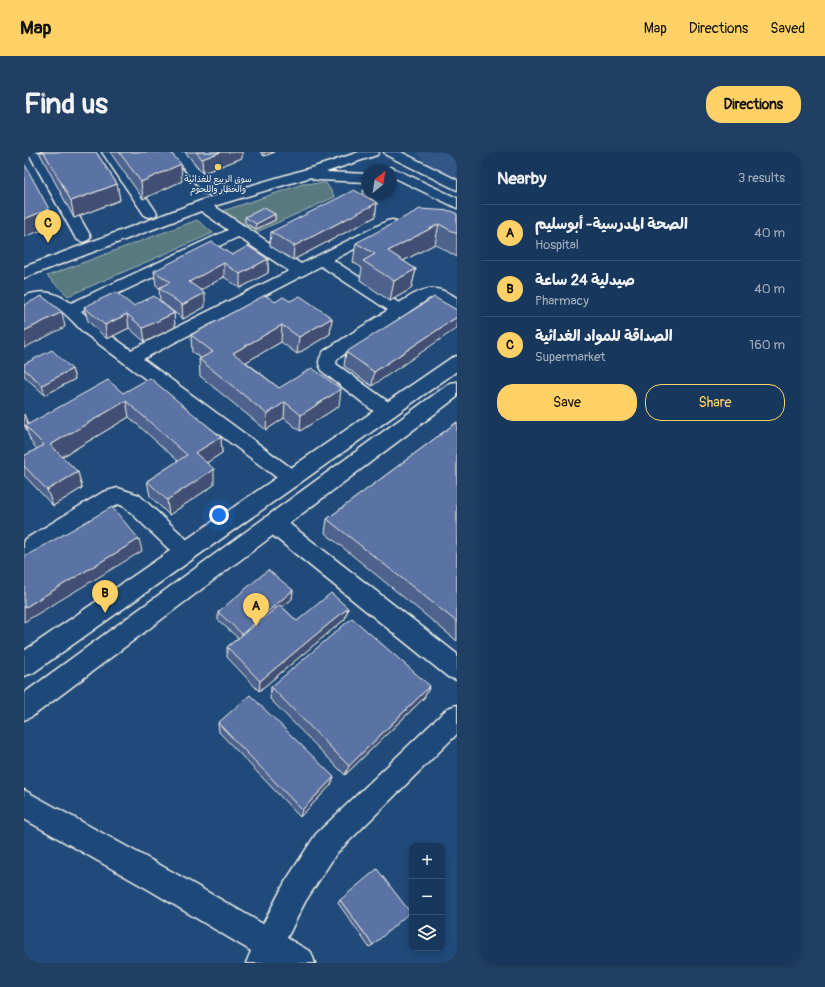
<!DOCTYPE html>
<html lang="en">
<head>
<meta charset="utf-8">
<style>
  body { margin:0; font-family:Pangolin,"Playpen Sans Arabic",sans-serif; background:#203f62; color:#f1f3f6 }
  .controls { position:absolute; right:12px; bottom:12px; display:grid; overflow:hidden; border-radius:8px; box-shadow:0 2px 6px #0003 }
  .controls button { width:36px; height:36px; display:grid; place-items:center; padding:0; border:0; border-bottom:1px solid #365272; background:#17385c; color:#f1f3f6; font:20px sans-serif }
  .compass { position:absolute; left:337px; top:12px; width:36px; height:36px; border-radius:50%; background:#17385c; box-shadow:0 2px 6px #0003; rotate:30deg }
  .you { position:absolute; left:195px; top:363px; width:14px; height:14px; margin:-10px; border:3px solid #fff; border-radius:50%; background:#1a73e8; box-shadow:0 0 0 6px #1a73e833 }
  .badge { display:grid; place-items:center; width:26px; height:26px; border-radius:50%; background:#ffd166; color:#111; font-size:13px; font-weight:700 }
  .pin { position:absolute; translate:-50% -33px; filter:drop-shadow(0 1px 2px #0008) }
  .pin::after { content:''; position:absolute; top:21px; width:14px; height:12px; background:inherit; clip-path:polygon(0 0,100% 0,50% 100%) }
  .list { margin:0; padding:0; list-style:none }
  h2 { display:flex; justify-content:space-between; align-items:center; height:52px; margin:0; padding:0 16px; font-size:17px }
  h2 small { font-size:13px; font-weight:400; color:#9eacbb }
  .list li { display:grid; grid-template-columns:26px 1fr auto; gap:12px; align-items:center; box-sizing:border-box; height:56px; padding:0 16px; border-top:1px solid #365272 }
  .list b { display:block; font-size:15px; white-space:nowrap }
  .list p { margin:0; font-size:13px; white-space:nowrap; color:#9eacbb }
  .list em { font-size:13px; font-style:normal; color:#9eacbb }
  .actions { display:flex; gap:8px; padding:12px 16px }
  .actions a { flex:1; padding:9px 0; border:1px solid #ffd166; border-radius:16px; text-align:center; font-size:14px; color:#ffd166 }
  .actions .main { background:#ffd166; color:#111 }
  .icon { flex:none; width:22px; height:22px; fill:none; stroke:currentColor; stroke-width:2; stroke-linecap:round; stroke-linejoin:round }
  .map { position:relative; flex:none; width:433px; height:811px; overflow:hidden; border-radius:16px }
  header { display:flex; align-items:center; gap:24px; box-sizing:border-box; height:56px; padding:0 20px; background:#ffd166; color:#111 }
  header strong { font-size:19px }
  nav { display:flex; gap:22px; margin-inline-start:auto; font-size:14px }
  .intro { display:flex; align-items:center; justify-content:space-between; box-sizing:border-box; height:96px; padding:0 24px }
  h1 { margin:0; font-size:28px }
  .button { padding:10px 18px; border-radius:16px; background:#ffd166; color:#111; font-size:14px; font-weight:700 }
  main { display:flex; gap:24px; padding:0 24px }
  aside { flex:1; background:#17385c; border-radius:16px; box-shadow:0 2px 6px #0003 }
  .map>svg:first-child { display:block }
  .built { fill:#315687 }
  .green { fill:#587a7f; stroke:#a6b6b4 }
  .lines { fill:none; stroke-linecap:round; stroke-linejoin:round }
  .minor-casing { stroke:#f4f1e8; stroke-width:3 }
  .major-casing { stroke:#f4f1e8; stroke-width:3 }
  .minor { fill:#1f4a7a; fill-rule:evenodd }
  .major { fill:#1f4a7a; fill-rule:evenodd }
  .wall { fill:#4d638d; stroke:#f4f1e8 }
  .shaded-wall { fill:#3f5073; stroke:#f4f1e8 }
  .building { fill:#5a73a4; stroke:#f4f1e8 }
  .poi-dot { fill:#ffd166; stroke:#1f4a7a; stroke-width:1.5 }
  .labels { text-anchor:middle; stroke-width:3.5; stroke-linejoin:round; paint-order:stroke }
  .far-poi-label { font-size:9px; fill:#f4f1e8; stroke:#1f4a7a }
</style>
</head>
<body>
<header>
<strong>Map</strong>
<nav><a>Map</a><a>Directions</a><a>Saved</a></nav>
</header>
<div class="intro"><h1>Find us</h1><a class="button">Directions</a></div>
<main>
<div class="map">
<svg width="433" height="811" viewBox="0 0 433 811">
  <rect width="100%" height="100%" fill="#1f4a7a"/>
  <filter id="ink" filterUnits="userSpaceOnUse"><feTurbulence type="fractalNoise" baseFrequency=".025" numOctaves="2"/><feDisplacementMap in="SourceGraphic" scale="8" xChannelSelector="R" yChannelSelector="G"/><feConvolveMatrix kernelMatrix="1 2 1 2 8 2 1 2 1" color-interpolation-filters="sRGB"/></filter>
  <g filter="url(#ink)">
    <path class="built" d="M393,0h40v28l-31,-15z"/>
    <g class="green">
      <path d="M302,31l9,14 -81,36 -31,-22 80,-27z"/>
      <path d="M173,68l16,13 -145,63 -21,-20z"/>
    </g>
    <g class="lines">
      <defs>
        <g id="minor">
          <path d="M4,0h14l49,85 -3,3 -5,2 -5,-2 -3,-3z"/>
          <path d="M78,0h14l41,61 -2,3 -5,1 -5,-1z"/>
          <path d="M147,0h14l30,38 -2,3 -5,1 -5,-1z"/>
          <path d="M335,0h20l-2,3 -51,17 41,2v8l-49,-2 -5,-1 -2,-2 -97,29 87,58 86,-43 5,-1 5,1 2,3 -2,3 -64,33 66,43c23,-14 33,-21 58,-5v12c-10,-2 -17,-12 -27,-12l-93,61 -1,5 58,42 2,5 -2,5 -7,2 -7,-2 -57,-44c-6,-9 -5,-12 1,-21l64,-41 -67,-44 -178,93 155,114 3,5 -3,5 -7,3 -7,-3 -201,-151c-11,-11 -24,-27 -39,-31l-20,6v-11c19,-7 31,-4 47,7l157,-73 -27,-19 -177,67v-11l184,-69 116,-34zM214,85l51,34 -158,79 -36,-26 -14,-13z"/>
          <path d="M360,0h17l56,28v10l-71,-35z"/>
          <path d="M367,15l66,31v10l-66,-32v-6h-6z"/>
          <path d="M94,336l21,7 55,51 3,6 -3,6 -8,3 -8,-3 -53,-51 -7,-3 -86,53 -8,3v-20l79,-48z"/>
          <path d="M250,363l8,3 175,136v26l-9,-3 -182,-147 -3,-6 3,-6z"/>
          <path d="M433,553v29l-121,120 -31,48 -18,36 24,14 4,11h-69l5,-12 -100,-60 -127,-72v-29l147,81 92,53 22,-42 31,-48 132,-126z"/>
        </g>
        <g id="major">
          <path d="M433,204v15l-424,302 -9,3v-25l427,-293z"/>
          <path d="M433,230v15l-424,319 -9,4v-27l426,-310z"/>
        </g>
      </defs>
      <use href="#minor" class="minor-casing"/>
      <use href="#major" class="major-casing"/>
      <use href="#minor" class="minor"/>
      <use href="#major" class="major"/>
    </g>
    <g class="wall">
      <path d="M15,0h57l21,32 3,16 -46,18z"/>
      <path d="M86,0h60l12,29 -39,18z"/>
      <path d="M161,0h57v6l-39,15z"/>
      <path d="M236,0h15l-11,4z"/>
      <path d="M343,37v5h15l-11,5 6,4 -2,14 -82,43 -23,-14 1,-14 92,-38v-4z"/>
      <path d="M251,62v6l-19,9 -11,-6v-6z"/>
      <path d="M433,62v43l-22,-13 -32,17 13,8 -5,20 -21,12 -30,-21 2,-12 -9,-6 3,-19z"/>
      <path d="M208,103l36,4v14l-28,15 -16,-11 -24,13 5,17 -22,12 -22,-17 13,11 1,14 -30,15 -16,-14 -22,11 -19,-18 -4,-14 49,-1 27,-4 -1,-14 -3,-3 -2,-14z"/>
      <path d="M266,149l42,17 -2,16 -33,20 -16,-12 -35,20 33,26 60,18 -39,25 -16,-13 -18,12 -66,-54 -1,-17 2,-1 -9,-6 -1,-17 84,-33z"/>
      <path d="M433,158l-85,76 -28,-20 2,-14z"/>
      <path d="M0,212l48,5 3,10 -30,16 -21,-19z"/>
      <path d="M99,241l98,44 1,16 -16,10 8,22 -45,30 -19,-19 -3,-15 31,-20 -49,-44 -67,40 16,15 4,16 -29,18 -29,-31v-19l13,-7 -6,-7 -6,-16z"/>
      <path d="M433,270v219l-132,-108 2,-14z"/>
      <path d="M269,438l-1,9 -10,8 15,14 51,-13 -3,11 -86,72 -32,-34v-10l11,-9 -20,-18v-8z"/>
      <path d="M406,534l-6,12 -79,77 -75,-76 1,-12z"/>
      <path d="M194,571l116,54 -3,8 -31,32 -81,-85z"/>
      <path d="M316,748l33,45 -4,2 -31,-44z"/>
    </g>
    <g class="shaded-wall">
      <path d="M197,0h21v6l-39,15 -1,-14z"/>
      <path d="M240,0h11l-11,4z"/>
      <path d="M157,12l1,17 -39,18 -2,-17z"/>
      <path d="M93,32l3,16 -46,18 -3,-17z"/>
      <path d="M348,42h10l-12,6 1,-5z"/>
      <path d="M353,51l-2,14 -82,43 1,-14z"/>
      <path d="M25,57l4,17 -29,11v-18z"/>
      <path d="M251,62v6l-19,9v-5z"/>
      <path d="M415,72l-4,20 -51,27 4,-20z"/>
      <path d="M244,107v14l-28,15v-14z"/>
      <path d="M200,111v14l-34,19 -1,-14z"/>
      <path d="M392,117l-5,20 -21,12 4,-20z"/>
      <path d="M181,141v14l-22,12 -1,-14z"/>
      <path d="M38,160l3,15 -41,21v-17z"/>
      <path d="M150,161l1,14 -30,15 -2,-14z"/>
      <path d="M103,162l2,14 -22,11 -2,-14z"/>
      <path d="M433,165v11l-85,58 2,-14z"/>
      <path d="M308,166l-2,16 -33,20 2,-17z"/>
      <path d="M258,173l-1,17 -47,27 -1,-16z"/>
      <path d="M48,217l3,10 -30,16 -3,-10z"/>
      <path d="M317,237l-2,17 -39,25 1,-16z"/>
      <path d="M102,249l3,16 -74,44 -5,-16z"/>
      <path d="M261,250l-1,16 -18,12 1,-16z"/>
      <path d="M0,262l4,10 -4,2z"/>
      <path d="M197,285l1,16 -25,16 -2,-16z"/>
      <path d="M190,317v16l-45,30 -2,-15z"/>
      <path d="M54,320l4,16 -29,18 -6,-16z"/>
      <path d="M115,387l3,12 -118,71v-14z"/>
      <path d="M269,438l-1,9 -50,43v-8z"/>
      <path d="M324,456l-3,11 -86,72 1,-10z"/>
      <path d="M406,534l-6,12 -79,77 4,-9z"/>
      <path d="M310,625l-3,8 -31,32 2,-7z"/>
    </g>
    <g class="building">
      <path d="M20,0h52l21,32 -46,17z"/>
      <path d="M95,0h51l11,12 -40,18z"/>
      <path d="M172,0h25l-19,7z"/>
      <path d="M0,11l25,46 -25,10z"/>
      <path d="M343,37v4l-4,-3z"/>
      <path d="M330,38l23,13 -83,43 -23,-14z"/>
      <path d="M240,56l11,6 -19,10 -11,-7z"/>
      <path d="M396,57l32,2 5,3v20l-18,-10 -51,27 28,18 -22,12 -31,-20 12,-7 -19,-11z"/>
      <path d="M188,90l20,13 16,-9 20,13 -28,15 -16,-11 -35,19 16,11 -23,12 -23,-17 11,-6 -16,-11z"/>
      <path d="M92,140l17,14 21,-10 20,17 -31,15 -16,-14 -22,11 -21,-18z"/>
      <path d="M241,143l10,7 8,-5 7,4 10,-5 32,22 -33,19 -17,-12 -49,28 46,35 33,-20 29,21 -40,26 -16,-13 -18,12 -68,-55 14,-7 -22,-17z"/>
      <path d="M18,144l20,16 -38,19v-26z"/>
      <path d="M410,145l23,13v7l-83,55 -28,-20z"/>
      <path d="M28,198l20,19 -30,16 -18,-16v-5z"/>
      <path d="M126,226l71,59 -26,16 19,16 -47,31 -20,-19 40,-26 -61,-54 -76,44 28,27 -31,18 -23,-24v-10l20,-11 -19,-19 83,-46 15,13z"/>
      <path d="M433,270v200l-130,-103z"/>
      <path d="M88,355l27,32 -115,69v-51z"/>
      <path d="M244,418l25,20 -51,44 -24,-22z"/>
      <path d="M307,441l17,15 -88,73 -33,-34 53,-42 17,16z"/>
      <path d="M328,466l78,68 -81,80 -78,-79z"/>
      <path d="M226,543l84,82 -32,33 -84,-87z"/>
      <path d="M353,717l33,43 -37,33 -33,-45z"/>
    </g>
  </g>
  <circle class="poi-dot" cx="194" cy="15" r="4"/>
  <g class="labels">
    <g class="far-poi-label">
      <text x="194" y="30">سوق الربيع للغذائية<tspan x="194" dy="10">والخظار واللحوم</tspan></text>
    </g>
  </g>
</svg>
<div class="controls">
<button>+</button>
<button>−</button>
<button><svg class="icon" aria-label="layers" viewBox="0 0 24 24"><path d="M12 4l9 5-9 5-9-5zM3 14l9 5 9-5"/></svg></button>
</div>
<svg class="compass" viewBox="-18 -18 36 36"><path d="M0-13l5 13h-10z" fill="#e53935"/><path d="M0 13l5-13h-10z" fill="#9eacbb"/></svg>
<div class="you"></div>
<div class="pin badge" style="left:232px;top:474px">A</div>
<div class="pin badge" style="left:81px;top:461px">B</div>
<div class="pin badge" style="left:24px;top:91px">C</div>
</div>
<aside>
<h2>Nearby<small>3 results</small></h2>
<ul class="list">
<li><span class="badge">A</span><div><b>الصحة المدرسية- أبوسليم</b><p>Hospital</p></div><em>40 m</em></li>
<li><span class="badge">B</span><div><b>صيدلية 24 ساعة</b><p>Pharmacy</p></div><em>40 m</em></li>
<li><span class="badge">C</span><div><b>الصداقة للمواد الغدائية</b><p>Supermarket</p></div><em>160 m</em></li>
</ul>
<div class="actions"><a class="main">Save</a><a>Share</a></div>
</aside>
</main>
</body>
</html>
